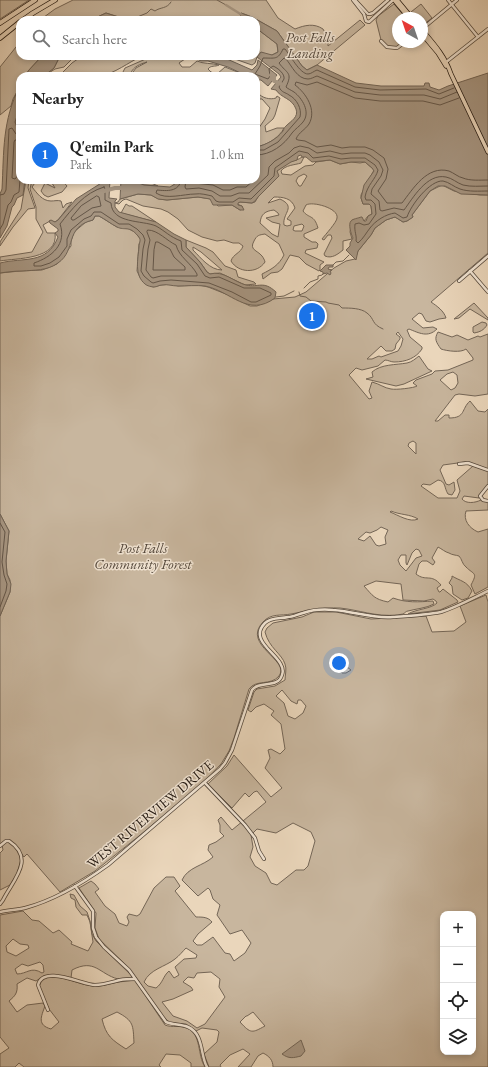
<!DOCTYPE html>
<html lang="en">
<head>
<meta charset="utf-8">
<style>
  body { margin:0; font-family:"EB Garamond",serif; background:#f2f2f2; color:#222 }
  .controls { position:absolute; right:12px; bottom:12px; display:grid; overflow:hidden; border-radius:8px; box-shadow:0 2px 6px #0003 }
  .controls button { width:36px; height:36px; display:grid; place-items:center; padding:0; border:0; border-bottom:1px solid #e0e0e0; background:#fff; color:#222; font:20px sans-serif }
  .compass { position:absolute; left:392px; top:12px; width:36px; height:36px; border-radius:50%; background:#fff; box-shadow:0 2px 6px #0003; rotate:320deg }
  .you { position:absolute; left:339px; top:663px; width:14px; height:14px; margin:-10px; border:3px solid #fff; border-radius:50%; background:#1a73e8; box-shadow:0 0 0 6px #1a73e833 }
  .badge { display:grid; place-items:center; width:26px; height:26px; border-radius:50%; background:#1a73e8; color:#fff; font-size:13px; font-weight:700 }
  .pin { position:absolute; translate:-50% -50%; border:2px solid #fff; box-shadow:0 1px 4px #0006 }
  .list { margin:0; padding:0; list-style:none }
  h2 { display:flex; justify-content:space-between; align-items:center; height:52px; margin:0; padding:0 16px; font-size:17px }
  h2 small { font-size:13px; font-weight:400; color:#767676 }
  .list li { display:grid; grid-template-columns:26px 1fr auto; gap:12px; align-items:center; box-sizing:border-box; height:60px; padding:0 16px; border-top:1px solid #e0e0e0 }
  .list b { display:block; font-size:15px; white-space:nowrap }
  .list p { margin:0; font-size:13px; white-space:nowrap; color:#767676 }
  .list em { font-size:13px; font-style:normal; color:#767676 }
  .icon { flex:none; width:22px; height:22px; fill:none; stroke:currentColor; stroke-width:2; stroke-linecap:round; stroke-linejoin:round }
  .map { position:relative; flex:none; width:488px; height:1067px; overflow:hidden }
  .search { position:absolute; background:#fff; box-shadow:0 2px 6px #0003; left:16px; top:16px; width:244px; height:44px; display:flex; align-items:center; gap:10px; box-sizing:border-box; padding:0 14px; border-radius:12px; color:#767676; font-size:15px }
  .panel { position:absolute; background:#fff; box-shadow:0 2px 6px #0003; left:16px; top:72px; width:244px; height:112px; border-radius:12px }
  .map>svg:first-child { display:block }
  .green { fill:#c8b69e; stroke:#746657; fill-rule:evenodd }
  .water { fill:#a69581; stroke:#716354 }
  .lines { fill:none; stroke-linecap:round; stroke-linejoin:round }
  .shore { stroke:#645648; stroke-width:1 }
  .stream { stroke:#716354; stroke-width:1 }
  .canal { stroke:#a69581; stroke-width:2.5 }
  .river { stroke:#a69581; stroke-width:4 }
  .minor-casing { stroke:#53473b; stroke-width:4 }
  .major-casing { stroke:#211710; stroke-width:5 }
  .highway-casing { stroke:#211710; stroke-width:5.5 }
  .minor { stroke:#f1e4d3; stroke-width:2.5 }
  .major { stroke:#ead6bb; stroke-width:3.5 }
  .highway { stroke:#ead6bb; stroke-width:4 }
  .labels { text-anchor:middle; stroke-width:3; stroke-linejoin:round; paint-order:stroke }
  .park-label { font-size:14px; font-style:italic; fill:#53473b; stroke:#f1e4d3 }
  .street-label { font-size:14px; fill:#211710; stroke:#f1e4d3 }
</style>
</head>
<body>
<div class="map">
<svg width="488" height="1067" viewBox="0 0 488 1067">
  <rect width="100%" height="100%" fill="#ead6bb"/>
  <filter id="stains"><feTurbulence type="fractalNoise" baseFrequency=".005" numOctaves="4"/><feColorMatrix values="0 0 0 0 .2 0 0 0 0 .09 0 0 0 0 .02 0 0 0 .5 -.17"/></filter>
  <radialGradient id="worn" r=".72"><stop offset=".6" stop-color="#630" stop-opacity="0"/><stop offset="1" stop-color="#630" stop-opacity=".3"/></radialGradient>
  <g class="green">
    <path d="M0,0h29l-29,19z"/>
    <path d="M73,0h193l12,18 17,11c10,-4 19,-6 28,0l5,9v8l32,-26 5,5 -48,40 -10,5 -5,-4 -25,-35 -25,-14 -11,-4 -1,2 6,5h-118l-22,-7 -15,7h-51l15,-11z"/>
    <path d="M394,4l12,14h-8v24h5l-7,5 -10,-1 -5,-6 -5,-20 2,-4z"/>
    <path d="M421,4l11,14 -9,7 -1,-1v-6h-6l-5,-6z"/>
    <path d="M256,28l21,16 1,8 -6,3 -15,2 -2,6 -3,2 -20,-7 -2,-2h26z"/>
    <path d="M20,42v14h22l-13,14 -4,6h-5v10l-7,13 -2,7 -11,9v-48z"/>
    <path d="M60,56h15l-11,11 -9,2 -11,7 10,-8z"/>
    <path d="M82,56h60c-13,6 -28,18 -42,20 -13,2 -28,0 -41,0l13,-13z"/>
    <path d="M150,56h34l1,3 -6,4 3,4h8l7,-6c6,3 15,2 22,4 -4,2 -8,0 -11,4l3,3 6,2 8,-7 15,6 4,3h-33l-11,-2 -4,2h-63v-4l3,-4 11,-6c-7,2 -14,5 -16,11l1,3h-11l4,-8 23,-10z"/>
    <path d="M256,83l2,4v6c4,5 12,7 18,5l1,-2 3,2 -5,17 -2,4 -8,7 1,6 11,-4h7c-5,10 -17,17 -28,19v-15l9,-13 5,-11 -8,-9h-3l-3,3z"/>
    <path d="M20,107v29l-5,-14z"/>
    <path d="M302,157h2l-3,6c-6,2 -16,2 -20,8l1,3 9,1 14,-9 8,-1 3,-3 14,-2 10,4 11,-2 9,1 5,-1 7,6 2,2 -13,25v3l2,6h6l2,2 1,8 -4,2 -4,5 -12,-1 -2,12 2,7 -9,2v9c-5,4 -11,9 -18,6l-1,-2 8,-16 -1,-3h-3l-4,5 -2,-1c3,-4 15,-17 15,-21 2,-10 -25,-17 -31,-13 -1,2 -2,4 -3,6 6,8 11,3 15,17l-14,6v3l8,5h4l2,2 -1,4 -11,2 -1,3 19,9 -4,3v5l-1,1 -13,-7 -7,-7 -9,-2 -8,14 -4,3 -7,1 -8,6 -1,-5c10,-5 17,-9 22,-19l-5,-11 -14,-10c-6,1 -8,1 -11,7 -5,9 3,9 8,15 1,1 3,5 3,6 -8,12 -27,11 -34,-1 2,-7 10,-8 12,-15l-4,-3h-6l-9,-3 -7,1 -15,-4 -14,-7 -10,-11 -10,-7 -7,-3 -18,-3 -17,-7 -3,1 -4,4 -4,-1 3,-1 2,-3 18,-5 13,1 8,4 8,1 31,-3 13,2 7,7 14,-1 8,5 3,-1 -1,-3 -5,-2 1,-1 2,-1 12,1 3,-1 3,-5 19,-19v-7c4,-4 10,-8 15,-10 4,-1 6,-1 10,-4zM304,174l3,2 -6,10h-2l-3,-5 2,-4zM274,197c9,0 18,1 21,11l-8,11 4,2v4l-4,1 -3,-1c-2,-12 13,-18 -4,-26l-12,4zM274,210l4,3 1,2 -13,3 6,4 8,2 -2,13 -6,-3 -12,-11c1,-9 5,-12 14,-13zM302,224l2,2 -2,5h-7l-2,-1 1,-4z"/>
    <path d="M26,180h3l-1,8 7,20 -7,1 -15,18 -13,19v-4l21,-33z"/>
    <path d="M32,180h5l-5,7c5,6 10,14 19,14 4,0 6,-1 10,0l2,7 3,-4 6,-2 -14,18 -3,2 -5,-1 -7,4 4,8h8c4,27 -39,25 -55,28v-4l32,-5 11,-20 -7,-13v-12l-6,-18z"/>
    <path d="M50,180h4l3,2c5,0 7,0 10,4l-5,6 -14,5 -4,-2 -3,-4 4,-8 10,5z"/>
    <path d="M131,180h18v2l9,4 -14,-1z"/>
    <path d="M442,185l12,6 26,4h8v58l-57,49c6,4 13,9 15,16l-7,1 -9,3 -4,-1 -4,-7 -3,-1 -7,6 11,9 10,-1 4,2c-9,9 -18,4 -28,0l-2,1 3,7 12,10v2c-6,9 -16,13 -28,13 -3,0 -6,-2 -9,-2l-7,6 -16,4 -6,-2 -7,7 20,24 3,-1 -3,-7 3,-9c8,2 12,6 19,7 5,1 23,-1 26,-3l-4,-3 3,-3 16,-6 3,-3 13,-1 25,-10v-2l-7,-9c-5,4 -19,2 -25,0 -5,-7 -7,-10 -3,-17l14,5 5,-2 11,5 10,-4 2,1 8,-3v60l-13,2 -16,-2 -4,1 -20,26h3l7,-6h4v3c17,0 12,-9 21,-17l8,10 7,1 3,-3v60l-23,-7 -22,3 -3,5 6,14 3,1 5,-3 1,8 -3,5 -4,-1c-4,-6 -2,-13 -10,-14l-8,5 -7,-1 -2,2 17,12h19l3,-7 -3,-11 16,-14 15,5v14l-8,9 -1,4 -15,-2 -2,3c4,5 13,4 19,1l7,2v8l-22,1c-3,9 3,17 12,21l10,-3v58l-13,7 -4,-9c7,-13 3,-10 -5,-18 -4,-3 -4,-8 -7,-11 -3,-1 -7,-1 -10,-3 -4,-1 -7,-4 -11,-6l-6,11 3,4 -2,3 -6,-4h-5l-3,3 -3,10c10,8 15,-1 25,11l-4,3 2,4h1l3,-3 14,11 1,2 -18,8 -32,4c8,-5 23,-5 29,-11l-1,-2 -3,-2 -9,2 -21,-1 -2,-16 -25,-3 -12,5c9,10 10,13 24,16l5,-4c14,5 25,4 40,3l1,3c-7,4 -19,5 -26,7 -2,0 -3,2 -5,3 0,0 -6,1 -6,1 -21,2 -38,-5 -57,-7 -17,-1 -33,3 -49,6 -10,2 -20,-1 -28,8 -22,23 28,38 16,54 -8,10 -23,3 -30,13l-15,49 -5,13 -8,13 -16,17 -66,55 -44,35 -35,21 -33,-38 -3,3 -13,-16c-5,-2 -7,0 -11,3v-228l10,-24v-12l-3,-6 -1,-13 3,-30 -9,-17v-241l20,-2 22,-1 15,-6 14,-18v-5l3,-9 12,-10 7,-2 2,-4h4l18,11 10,1 8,4 6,8 -2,4 -2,27 4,8 12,8 8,-2 10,-1 7,2 21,-1 9,2 23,9 13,7 6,3h7l16,-7 22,-2 11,-5 28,-24 12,-7 9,-2 3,-8 13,-16 4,-7 11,-8 9,-3 8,5 4,-1 6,-4 -1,-2 18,-24zM398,332l5,7 -2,7 -3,5 -17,6 -2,-1 -7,3h-5l14,-13 5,5h6l3,-2 1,-5 4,-5v-2l-4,-3zM453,372l4,3 1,8 -3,5 -4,2 -11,-10 7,-6zM413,441l3,2v11l-8,-8 1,-3zM391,511c9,4 19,3 27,8 -8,4 -20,-4 -28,-7zM381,527l7,3 -3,7 1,7 -7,2 -3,-1 -6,-9 -6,5 -6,-2 8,-7 4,1 7,-3zM416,549l3,1 3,6 -6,2 -10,13 -6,-6 -2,-5 3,-5h5v8l1,2 5,-12z"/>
    <path d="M126,204l3,2h3l24,16 -35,-9z"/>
    <path d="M186,240l20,8 7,4 12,14 11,4 2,7 16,5 2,2 -11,1 -25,-12 -10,1 -3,-2 -7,-10 -14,-15zM193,247l8,5 21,18c-12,0 -21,-12 -29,-20z"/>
    <path d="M474,303l14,15v2l-18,-11 -11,9 -5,1z"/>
    <path d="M482,322l4,1 1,2c-3,5 -7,7 -13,8l-1,-1v-5z"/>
    <path d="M419,356l9,13 4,2 -28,13 -8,2 -30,-7 7,-2 -1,-5c9,-8 24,-7 35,-9 5,-1 8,-4 12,-7z"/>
    <path d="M452,576c8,5 15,5 20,15l-4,7 -6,2 -9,-6 -1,-8 -3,-3 3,-5z"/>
    <path d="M486,595l2,7v465h-215c0,-7 -4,-11 -10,-14l-5,3 -7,11h-13l12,-13 -7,-5 -13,6 -10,10 1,2h-12l-5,-13 13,-12 2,-10 -2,-2 -15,-2 -6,3 -10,-7 -15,-1 -7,-5 -27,-39 -10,-13 -28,-27 -4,-11 1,-15 -17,-25 12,-7 4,3 4,5 -4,3 10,14 10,8 4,9 8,3 2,-4 -2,-5 2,-3 8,2 3,-2 14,-26 12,-11h8l6,9 -5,5 21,26c7,0 12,0 16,5l-14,12 -5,7 4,4h5l11,-8 12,16 5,1 4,7 11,-8 6,-10 -9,-13 -12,4 -13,-19 3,-10 -7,-6 -3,-9 -2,-2 -10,8 -16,-16c6,-13 21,-14 31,-23l-5,-7 1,-5 7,-3 8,-6 -4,-4v-7l-2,-5 3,-3 11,13 34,-28 -9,-11 -3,1 -5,5 -4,-4 -13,15 -24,-24 19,-18 7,-11 37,42 11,-9 -17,-20 5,-10 -2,-8 3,-1 9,5 5,-5 -4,-25 -10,-9 3,-4 -10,-7 -8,3 -5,5 -3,-2 6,-18 3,-3 18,-3 10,-6c0,-5 2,-11 0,-16 -3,-10 -16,-16 -20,-32l2,-4 6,-5 29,-6 12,-5h22l35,7 55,-3 6,16 22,-1 12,-9 -6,-16zM343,664l8,6 -5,3h-4l-2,-6zM282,690l9,11 6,3 1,-4h3l5,6 -3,7 -8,6 -7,-3 -4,-13 -8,-7zM293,823l18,9 4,9 -7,25 -4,4h-8l-19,15 -6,-2 -5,-10 -11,-7 -5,-9 3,-10 -2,-12 6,-6 19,4zM443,914h30v138h-30zM186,948l11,7 -1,3 -12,1 -9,8 4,8 -5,3 -5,-7c-6,5 -6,12 -13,17l-8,-2 -4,-4c6,-13 21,-15 31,-23 4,-3 8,-8 11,-11zM211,972l9,7 -1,8 6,10 -20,27 -8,4 -10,-7 -14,-5 -11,-14 11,-3 20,-9 -2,-3 -8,-5 5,-5 6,1 3,-5zM253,1012l12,14c-13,7 -14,8 -25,-4l6,-6h1z"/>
    <path d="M6,842l5,1 8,10 2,6 -4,15 -7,11 -10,5v-37l3,-3 -1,-5z"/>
    <path d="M70,894l4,1 6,11 7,6 3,9 2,13 4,7 36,35 -1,2c-4,0 -9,2 -13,1 -19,-5 -23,-21 -46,-9l-1,8 -22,-3 -5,1 -8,5 -9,-3 -10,6c1,9 -2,12 -8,17l8,11 10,-7 16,-2 2,3c-4,11 -8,19 6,23l8,-7 -10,-13 -10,-22 3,-8c18,-7 34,6 52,7 8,1 17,-3 25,-4 5,-1 11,-1 16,-2l30,45c7,3 15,0 22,3 15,7 10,27 18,39h-14v-4l-11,-8 -14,-1 -7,11 2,2h-137l-5,-4 -4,4h-15v-13l9,-6 -9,-11v-122l23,-4 9,9 7,1 14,12 6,-3 13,12 -1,2 17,7 5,-9 -3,-20 -3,-7h-5l-6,-8 -1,-7 -4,-2zM13,939l7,5 8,1 1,3 -13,8 -9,-4 -1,-6zM40,962l3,3 1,7 -2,1c-11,-7 -15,1 -25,1l-2,-5 7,-5 6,2zM117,1012c17,9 16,13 17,31l-8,6c-14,-9 -20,-13 -24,-30z"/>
  </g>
  <g class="water">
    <path d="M106,13l22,7h-37z"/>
    <path d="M241,13l11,4 25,14 25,35 5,4 10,-5 39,18 25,3h43l1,-3h4l1,4 9,3 9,-4 40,-13v122l-27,-1 -16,-8h-7l-8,5 -18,24 1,2 -6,4 -4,1 -8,-5 -9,3 -11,8 -4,7 -13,16 -2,9 -10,-10 4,-4v-3l3,-5c-2,-4 -5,-14 -2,-17 1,-2 8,-3 10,-4h1l2,4h2l2,-5 4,-2 -1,-8 -2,-2h-6l-2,-6 3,-13 10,-14 -2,-3 -7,-6h-14l-11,2 -10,-4 -18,2 -6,-5h-4l-1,-2 -3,1 -1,4 -6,2 -14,9 2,5 -21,21 -3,4 -3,2 -12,-1 -2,1v2l4,1 2,4h-4l-8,-5h-19l-3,-6 -12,-2 -31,3 -9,-1 -7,-4 -13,-1 -18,5 1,-19h10l13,5 26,2 11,-7h75v-33c10,-2 21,-8 27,-16 2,-4 0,-2 3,-5 5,-5 13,-9 10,-17 -4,-11 -15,-11 -20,-19l-5,-1 10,-12 -2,-3 -22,-17 4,-5 11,3 6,-3 -1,-8 -21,-16v-8h-10l-6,-5z"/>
    <path d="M42,56h18l-6,12 -10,8h-19l4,-6z"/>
    <path d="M191,56h33l3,3 25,11 5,-5 1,-5 19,15 -9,11 -7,-6h-5v-4h-9l-19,-9 -20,-6h-7z"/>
    <path d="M20,86v21l-5,15 5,14v44h5l-2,15 -6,3 -3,7 -2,2 -5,19 -7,12v-44l2,-5c2,-37 0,-69 18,-103z"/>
    <path d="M106,180h4l-1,18 8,1 -2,2v6l4,5 37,10 18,12 12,6v7l14,15 7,10 3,2c13,-4 24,8 36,11 13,3 17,-5 30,7l-1,6c-27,20 -44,-7 -70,-12 -9,-1 -18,0 -27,0 -6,0 -10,-2 -16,-1 -3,0 -5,2 -8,2 -2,0 -7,-1 -9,-3 -11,-9 -7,-25 -6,-37 0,-5 3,-7 -1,-11 -9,-11 -13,-5 -21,-9 -6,-3 -12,-8 -18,-11h-4l-2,4c-29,7 -16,30 -35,43 -11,8 -24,7 -36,8 -7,0 -15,1 -22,2v-10c24,-6 47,2 58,-26l-3,-4 3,-2v-2l-8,-6 -1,-2 2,-1 4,2 3,-2 18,-21z"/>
    <path d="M326,265h7v2h-4l-1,2 4,1 -2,1 1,2 -1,2 -3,-2 -4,1v-2l-3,-1z"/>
    <path d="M0,514l9,17 -3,30 1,13 4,10 -1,8 -10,24z"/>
    <path d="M301,1040l4,11 -4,5c-8,2 -12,3 -19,-2z"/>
  </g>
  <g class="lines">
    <g class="shore">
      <path d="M459,98l-19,7 -17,-4h-43l-25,-3 -38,-16 -10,3 -11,-3 -1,3c11,8 22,25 14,39 -4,6 -10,8 -13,15l2,1 7,1 12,6 14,-2 11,3 8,-1h15l8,3 11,8 4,11 -2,10 -8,12 9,12h15c11,-14 25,-38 47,-32 5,2 9,6 14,7 7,3 17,2 25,2"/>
      <path d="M20,140h-5l-1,2 -2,36 3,1 5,-6"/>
      <path d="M256,150h8l14,-8 22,-25c2,-8 -3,-18 -11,-22 -4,-3 -7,-2 -10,-8l5,-8c1,-5 -6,-11 -11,-13l-4,3 1,7 -2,3 -13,-5 5,-8 3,-8c12,0 15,2 20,-9h2c5,6 15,25 23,25 3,0 6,-3 9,-4l38,17 25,3 46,-1 13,5 15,-6"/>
      <path d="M256,155c15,0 28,-10 36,-22 3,-4 8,-7 11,-11 8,-10 -1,-24 -9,-30 -3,-2 -6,-3 -8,-5 7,-15 1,-13 -7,-24l5,-5 2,1c6,7 11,20 22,20 3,0 6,-2 9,-3l38,16 25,3h44l16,4 17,-7"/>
      <path d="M181,180c-2,12 -14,11 -24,10l-1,3c10,7 28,1 39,1 6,-1 12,1 17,2l4,5 3,1h14l6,-4 12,1 23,-23 1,-8 24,-17 9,2 5,5 16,-2 12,3 10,-1h14l10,7 3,5c-2,9 -11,15 -13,27l1,3h5l4,4 1,10 -7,10 -5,1 -5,-2 -4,1c-1,8 2,11 1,17l2,2c5,-4 8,-10 12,-15 5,-7 16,-14 25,-15l8,5 4,-1c4,-12 23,-37 36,-36 6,1 11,6 17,8 9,3 19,2 28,2"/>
      <path d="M186,180l-1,7 1,2 13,-1 13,3 8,5h11l8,-3h10l19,-18 1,-8 6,-6 14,-8 5,-5 6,-2 9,2 8,5 13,-2 12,3 9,-1h14l5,2 9,7 4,8 -2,6 -9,13 -1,5 8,7 1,9 2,1 12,-3 10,2c9,-12 23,-37 42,-33 6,1 11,6 17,8 8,2 17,1 25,1"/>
      <path d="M193,180l1,3 19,2 10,5h7l7,-3h9l8,-7"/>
      <path d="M104,187l1,2v11l6,3c1,21 31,17 45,23 9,5 14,11 25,15l1,9 15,14 8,12 5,2 9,-1 25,11h16l11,5v2l-15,7h-5l-19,-10 -23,-9 -38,-3 -11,1 -7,2 -2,-1 -7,-6 -3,-5 2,-22 2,-9 -2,-5 -6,-6 -8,-5h-10l-18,-12h-7l-3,4 -7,3 -13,11 -4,9v7l-8,11 -9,6 -9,3h-7v-3c18,-6 33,-19 26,-39 12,-15 24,-31 44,-37z"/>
      <path d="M0,195l4,-1 2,-4 3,-61 3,-1 4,6 4,1"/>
      <path d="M97,196l2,1 2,9 -9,2 -18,12h-2l-1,-2 10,-12z"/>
      <path d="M0,229l3,-5 5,-19 3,-3 3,-7 5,-3 1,-12"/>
      <path d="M148,230c10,0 19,11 28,15 3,12 15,18 21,29v2h-36l-8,2 -2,-1 -5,-7 2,-21 2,-9 -3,-8z"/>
      <path d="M156,242h2l12,7 4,8 11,10v3h-32l1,-20z"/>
      <path d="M0,523l5,9 -3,30 2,13 3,9 -1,7 -6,16"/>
    </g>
    <g class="stream">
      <path d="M217,0l9,5"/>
      <path d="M130,20l17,-7 4,-4 4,2c5,-4 12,-2 16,-9"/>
      <path d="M333,265l3,-3 7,-1 6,-6"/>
      <path d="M304,288l6,-6 8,-3v-3l4,-1 2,-2"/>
      <path d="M299,292l1,4 6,1 5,4 15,1 2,1 11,2 3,3c8,0 19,0 25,5 8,6 4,11 16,16"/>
      <path d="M276,297l8,-1 10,-5"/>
    </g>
    <path class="canal" d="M226,5l16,10"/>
    <g class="river">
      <path d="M271,75l3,2v4l7,3"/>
      <path d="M104,191l11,-3h10"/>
    </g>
    <defs>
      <g id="minor">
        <path d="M353,0l11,14 2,7 3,1 24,-22"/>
        <path d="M355,0l13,14"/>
        <path d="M448,0l30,37"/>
        <path d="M370,14l3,-1 15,-13"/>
        <path d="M422,29l35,-29"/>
        <path d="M381,41l6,6 10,1 8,-6"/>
        <path d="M445,63l43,-34"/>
        <path d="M470,271l18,21"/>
        <path d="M459,281l29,-25"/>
        <path d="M459,464l9,-1 20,7"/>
        <path d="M488,486l-8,10 3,4 5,1"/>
        <path d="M205,783l40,42 10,13 4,13 5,8"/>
        <path d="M0,846l6,-5h3c27,18 4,39 -6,59l-3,4"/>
        <path d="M75,886l18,25v17l3,9 8,10 25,23 37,52c7,3 15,2 22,5 16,7 12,28 19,40"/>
        <path d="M0,912c8,-2 17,-2 25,-4 30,-8 58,-25 83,-43l112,-96 5,-6 7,-13 20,-60c7,-10 26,-1 30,-15 7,-18 -37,-32 -17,-52 7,-6 15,-4 23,-6 5,0 10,-3 15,-4 9,-3 20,-4 30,-3 20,1 39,9 60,7 15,-1 33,-2 48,-5 16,-5 32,-14 47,-21"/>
        <path d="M48,1010l-10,-25c5,-21 45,0 57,0 8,0 17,-3 25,-5 5,-1 10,-1 15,-1"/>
      </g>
      <g id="major">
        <path d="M394,0l15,18"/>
        <path d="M397,0l15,18"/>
        <path d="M422,30c12,14 23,26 29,44l37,78"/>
        <path d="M422,34l16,19 8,13"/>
      </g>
      <g id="highway">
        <path d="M23,20l10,-7 22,-13"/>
        <path d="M0,23l35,-23"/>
        <path d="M0,38l20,-16"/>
      </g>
    </defs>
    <use href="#minor" class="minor-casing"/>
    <use href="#major" class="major-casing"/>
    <use href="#highway" class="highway-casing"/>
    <use href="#minor" class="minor"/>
    <use href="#major" class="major"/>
    <use href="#highway" class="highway"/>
  </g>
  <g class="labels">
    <g class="park-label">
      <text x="310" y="42">Post Falls<tspan x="310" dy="16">Landing</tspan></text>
      <text x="143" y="553">Post Falls<tspan x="143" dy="16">Community Forest</tspan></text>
    </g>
    <g class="street-label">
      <text transform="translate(150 814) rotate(-40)" y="5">WEST RIVERVIEW DRIVE</text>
    </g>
  </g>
  <rect width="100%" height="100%" filter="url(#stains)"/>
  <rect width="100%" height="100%" fill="url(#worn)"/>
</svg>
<div class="controls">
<button>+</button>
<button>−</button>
<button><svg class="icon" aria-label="locate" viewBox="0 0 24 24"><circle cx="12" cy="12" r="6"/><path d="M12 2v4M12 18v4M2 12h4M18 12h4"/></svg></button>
<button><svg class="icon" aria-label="layers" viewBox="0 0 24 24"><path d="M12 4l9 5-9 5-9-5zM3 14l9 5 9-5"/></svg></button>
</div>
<svg class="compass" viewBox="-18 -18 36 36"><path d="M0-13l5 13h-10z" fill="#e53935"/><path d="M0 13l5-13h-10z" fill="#767676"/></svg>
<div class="you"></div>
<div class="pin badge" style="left:312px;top:316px">1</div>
<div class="search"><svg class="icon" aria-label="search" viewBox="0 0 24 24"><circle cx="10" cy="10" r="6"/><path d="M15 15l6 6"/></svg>Search here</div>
<section class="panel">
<h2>Nearby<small></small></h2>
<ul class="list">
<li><span class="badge">1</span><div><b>Q'emiln Park</b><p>Park</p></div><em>1.0 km</em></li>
</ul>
</section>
</div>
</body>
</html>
